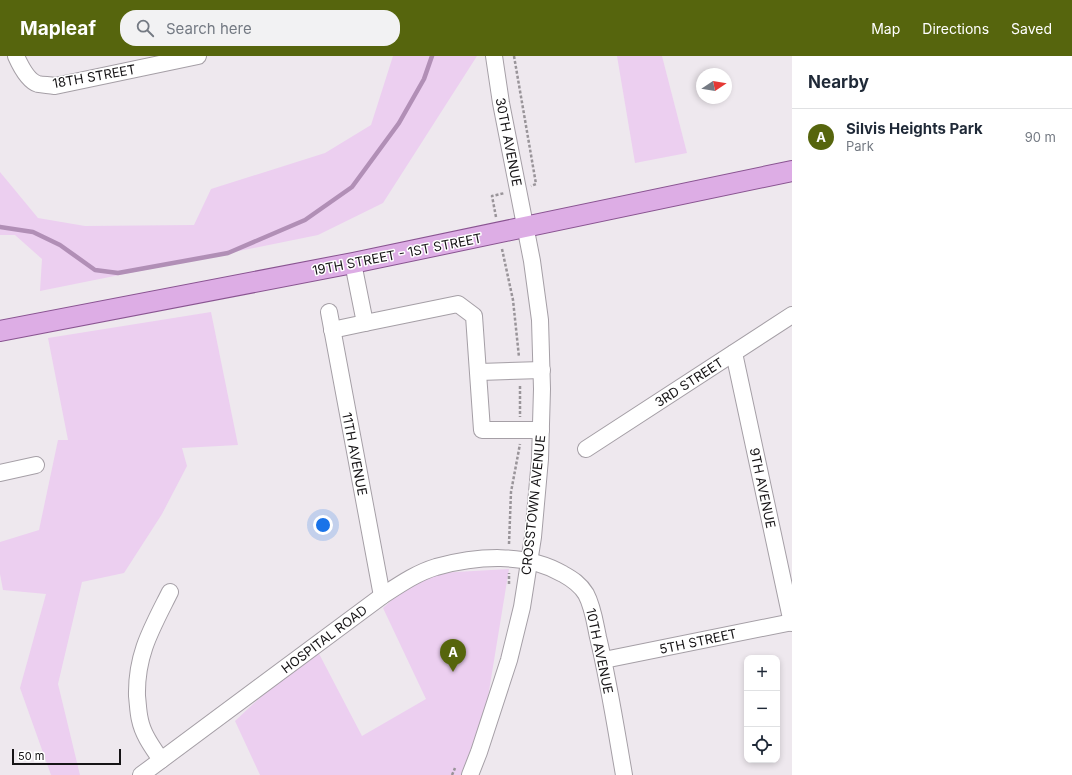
<!DOCTYPE html>
<html lang="en">
<head>
<meta charset="utf-8">
<style>
  body { margin:0; font-family:Inter,sans-serif; background:#f2f2f3; color:#1f2937 }
  .controls { position:absolute; right:12px; bottom:12px; display:grid; overflow:hidden; border-radius:8px; box-shadow:0 2px 6px #0003 }
  .controls button { width:36px; height:36px; display:grid; place-items:center; padding:0; border:0; border-bottom:1px solid #e0e1e3; background:#fff; color:#1f2937; font:20px sans-serif }
  .compass { position:absolute; left:696px; top:12px; width:36px; height:36px; border-radius:50%; background:#fff; box-shadow:0 2px 6px #0003; rotate:78deg }
  .scale { position:absolute; left:12px; bottom:10px; width:109px; box-sizing:border-box; padding-left:4px; border:2px solid #161416; border-top:0; font-size:11px; line-height:14px; white-space:nowrap; color:#161416; -webkit-text-stroke:3px #fff; paint-order:stroke }
  .you { position:absolute; left:323px; top:469px; width:14px; height:14px; margin:-10px; border:3px solid #fff; border-radius:50%; background:#1a73e8; box-shadow:0 0 0 6px #1a73e833 }
  .badge { display:grid; place-items:center; width:26px; height:26px; border-radius:50%; background:#56650d; color:#fff; font-size:13px; font-weight:700 }
  .pin { position:absolute; translate:-50% -33px; filter:drop-shadow(0 1px 2px #0008) }
  .pin::after { content:''; position:absolute; top:21px; width:14px; height:12px; background:inherit; clip-path:polygon(0 0,100% 0,50% 100%) }
  .list { margin:0; padding:0; list-style:none }
  h2 { display:flex; justify-content:space-between; align-items:center; height:52px; margin:0; padding:0 16px; font-size:17px }
  h2 small { font-size:13px; font-weight:400; color:#747a83 }
  .list li { display:grid; grid-template-columns:26px 1fr auto; gap:12px; align-items:center; box-sizing:border-box; height:56px; padding:0 16px; border-top:1px solid #e0e1e3 }
  .list b { display:block; font-size:15px; white-space:nowrap }
  .list p { margin:0; font-size:13px; white-space:nowrap; color:#747a83 }
  .list em { font-size:13px; font-style:normal; color:#747a83 }
  .icon { flex:none; width:22px; height:22px; fill:none; stroke:currentColor; stroke-width:2; stroke-linecap:round; stroke-linejoin:round }
  .map { position:relative; flex:none; width:792px; height:719px; overflow:hidden }
  header { display:flex; align-items:center; gap:24px; box-sizing:border-box; height:56px; padding:0 20px; background:#56650d; color:#fff }
  header strong { font-size:19px }
  nav { display:flex; gap:22px; margin-inline-start:auto; font-size:14px }
  .search { width:280px; height:36px; background:#f2f2f3; display:flex; align-items:center; gap:10px; box-sizing:border-box; padding:0 14px; border-radius:16px; color:#747a83; font-size:15px }
  main { display:flex }
  aside { flex:1; background:#fff }
  .map>svg:first-child { display:block }
  .green { fill:#eccff0 }
  .lines { fill:none; stroke-linecap:round; stroke-linejoin:round }
  .stream { stroke:#b18fb6; stroke-width:4.5 }
  .minor-casing { stroke:#a59fa6; stroke-width:18 }
  .major-casing { stroke:#895491; stroke-width:22 }
  .path { stroke:#999499; stroke-width:2.5; stroke-dasharray:3 2; stroke-linecap:butt }
  .minor { stroke:#fff; stroke-width:16 }
  .major { stroke:#ddade5; stroke-width:20 }
  .labels { text-anchor:middle; stroke-width:3; stroke-linejoin:round; paint-order:stroke }
  .street-label { font-size:13px; fill:#161416; stroke:#fff }
</style>
</head>
<body>
<header>
<strong>Mapleaf</strong>
<div class="search"><svg class="icon" aria-label="search" viewBox="0 0 24 24"><circle cx="10" cy="10" r="6"/><path d="M15 15l6 6"/></svg>Search here</div>
<nav><a>Map</a><a>Directions</a><a>Saved</a></nav>
</header>
<main>
<div class="map">
<svg width="792" height="719" viewBox="0 0 792 719">
  <rect width="100%" height="100%" fill="#eee8ee"/>
  <g class="green">
    <path d="M393,0h84l-94,147 -65,32 -278,56 2,-32 -27,-24h-15v-63l38,46 47,8 109,-1 17,-36 114,-36 46,-28z"/>
    <path d="M617,0h45l25,97 -52,10z"/>
    <path d="M211,256l27,133 -56,3 5,18 -25,48 -38,59 -42,9 -24,102 22,91h-29l-31,-87 26,-94 -43,-4 -3,-16v-32l39,-12 19,-90h10l-20,-102z"/>
    <path d="M509,513l-30,183 -15,23h-204l-25,-54 80,-75 47,90 64,-37 -43,-91 37,-34z"/>
  </g>
  <g class="lines">
    <path class="stream" d="M0,171l33,5 27,13 35,25 23,3 110,-20 77,-33 47,-33 47,-64 25,-44 8,-23"/>
    <defs>
      <g id="minor">
        <path d="M16,0c4,9 12,25 22,28 5,1 11,1 17,2l143,-30"/>
        <path d="M329,256l53,284"/>
        <path d="M365,267l93,-19 16,12 8,114h59"/>
        <path d="M332,274l33,-7 -12,-60"/>
        <path d="M734,297l58,270"/>
        <path d="M479,316l63,-2"/>
        <path d="M586,393l206,-134"/>
        <path d="M0,417l36,-8"/>
        <path d="M604,604l188,-38"/>
        <path d="M161,704c-8,-12 -18,-25 -21,-40 -2,-8 -2,-16 -3,-24 -1,-42 15,-68 33,-104"/>
        <path d="M141,719l241,-179c17,-11 34,-23 54,-29 40,-11 90,-15 127,7 9,5 17,10 23,20 7,13 9,29 12,43 11,46 18,92 26,138"/>
        <path d="M470,719l9,-23 30,-92 13,-53 11,-70 7,-78 2,-70 -2,-69 -8,-59 -31,-158 -7,-47"/>
      </g>
      <path id="major" d="M0,275l353,-68 439,-92"/>
    </defs>
    <use href="#minor" class="minor-casing"/>
    <use href="#major" class="major-casing"/>
    <g class="path">
      <path d="M514,0l22,128 -5,2"/>
      <path d="M496,161l-4,-21 13,-3"/>
      <path d="M502,193l11,51 6,57"/>
      <path d="M520,330v31"/>
      <path d="M509,488l2,-52 9,-48"/>
      <path d="M509,528v-11"/>
      <path d="M452,719l3,-7"/>
    </g>
    <use href="#minor" class="minor"/>
    <use href="#major" class="major"/>
  </g>
  <g class="labels">
    <g class="street-label">
      <text transform="translate(94 20) rotate(-10)" y="5">18TH STREET</text>
      <text transform="translate(509 86) rotate(79)" y="5">30TH AVENUE</text>
      <text transform="translate(397 198) rotate(-11)" y="5">19TH STREET - 1ST STREET</text>
      <text transform="translate(689 326) rotate(-33)" y="5">3RD STREET</text>
      <text transform="translate(355 398) rotate(79)" y="5">11TH AVENUE</text>
      <text transform="translate(763 432) rotate(78)" y="5">9TH AVENUE</text>
      <text transform="translate(533 449) rotate(-84)" y="5">CROSSTOWN AVENUE</text>
      <text transform="translate(324 583) rotate(-37)" y="5">HOSPITAL ROAD</text>
      <text transform="translate(698 585) rotate(-12)" y="5">5TH STREET</text>
      <text transform="translate(600 595) rotate(78)" y="5">10TH AVENUE</text>
    </g>
  </g>
</svg>
<div class="controls">
<button>+</button>
<button>−</button>
<button><svg class="icon" aria-label="locate" viewBox="0 0 24 24"><circle cx="12" cy="12" r="6"/><path d="M12 2v4M12 18v4M2 12h4M18 12h4"/></svg></button>
</div>
<svg class="compass" viewBox="-18 -18 36 36"><path d="M0-13l5 13h-10z" fill="#e53935"/><path d="M0 13l5-13h-10z" fill="#747a83"/></svg>
<div class="scale">50 m</div>
<div class="you"></div>
<div class="pin badge" style="left:453px;top:616px">A</div>
</div>
<aside>
<h2>Nearby<small></small></h2>
<ul class="list">
<li><span class="badge">A</span><div><b>Silvis Heights Park</b><p>Park</p></div><em>90 m</em></li>
</ul>
</aside>
</main>
</body>
</html>
